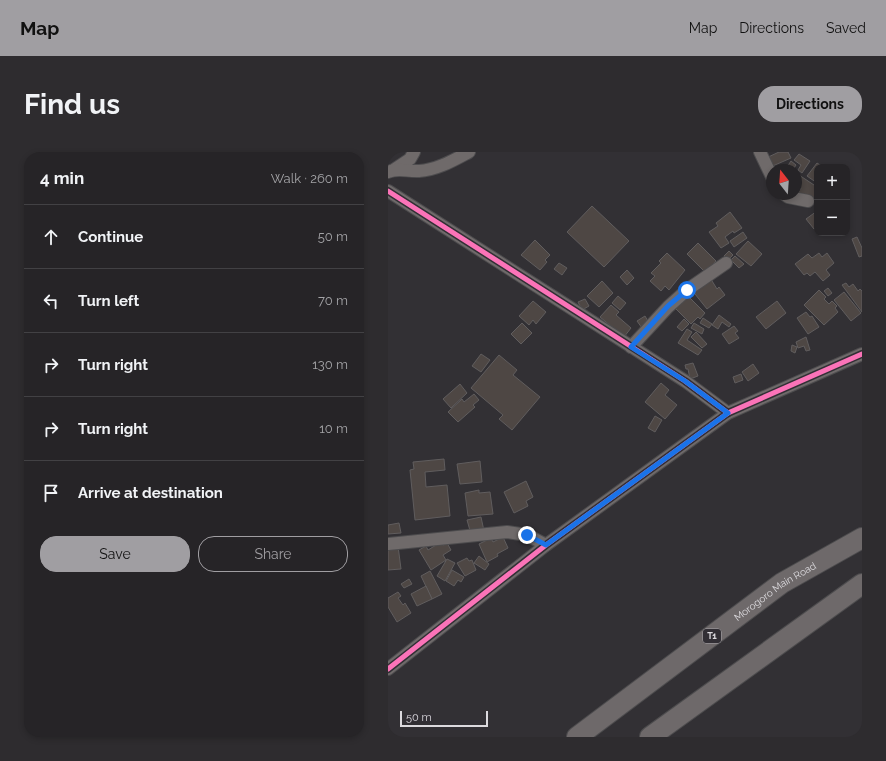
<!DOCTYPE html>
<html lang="en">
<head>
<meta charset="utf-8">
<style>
  body { margin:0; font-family:Raleway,sans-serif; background:#2e2c2f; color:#f1f3f6 }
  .controls { position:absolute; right:12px; top:12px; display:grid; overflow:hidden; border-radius:8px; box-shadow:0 2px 6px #0003 }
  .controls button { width:36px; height:36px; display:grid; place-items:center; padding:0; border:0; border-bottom:1px solid #424144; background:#262427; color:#f1f3f6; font:20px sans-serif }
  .compass { position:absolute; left:378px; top:12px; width:36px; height:36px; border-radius:50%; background:#262427; box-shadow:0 2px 6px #0003; rotate:343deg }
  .scale { position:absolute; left:12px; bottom:10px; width:88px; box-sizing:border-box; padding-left:4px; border:2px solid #dcdade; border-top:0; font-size:11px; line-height:14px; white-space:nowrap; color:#dcdade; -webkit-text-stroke:3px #322f35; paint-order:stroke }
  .stop { position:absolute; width:12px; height:12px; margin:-9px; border:3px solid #1a73e8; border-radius:50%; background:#fff }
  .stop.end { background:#1a73e8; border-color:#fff; box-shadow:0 1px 4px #0008 }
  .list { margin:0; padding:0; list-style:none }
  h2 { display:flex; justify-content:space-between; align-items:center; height:52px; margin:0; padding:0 16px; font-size:17px }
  h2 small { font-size:13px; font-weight:400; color:#a4a4a7 }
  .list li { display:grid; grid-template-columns:26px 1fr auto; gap:12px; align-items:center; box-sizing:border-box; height:64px; padding:0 16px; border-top:1px solid #424144 }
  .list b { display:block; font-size:15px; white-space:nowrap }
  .list em { font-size:13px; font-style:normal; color:#a4a4a7 }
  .actions { display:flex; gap:8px; padding:12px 16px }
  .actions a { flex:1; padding:9px 0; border:1px solid #a09ea2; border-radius:16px; text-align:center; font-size:14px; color:#a09ea2 }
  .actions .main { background:#a09ea2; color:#111 }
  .icon { flex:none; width:22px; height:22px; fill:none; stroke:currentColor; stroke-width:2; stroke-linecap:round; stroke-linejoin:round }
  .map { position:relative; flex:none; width:474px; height:585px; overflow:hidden; border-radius:16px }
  header { display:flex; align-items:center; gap:24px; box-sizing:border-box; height:56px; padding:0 20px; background:#a09ea2; color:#111 }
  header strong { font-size:19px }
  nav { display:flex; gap:22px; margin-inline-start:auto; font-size:14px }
  .intro { display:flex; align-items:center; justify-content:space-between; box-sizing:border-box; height:96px; padding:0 24px }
  h1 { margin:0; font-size:28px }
  .button { padding:10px 18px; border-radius:16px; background:#a09ea2; color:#111; font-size:14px; font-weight:700 }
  main { display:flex; gap:24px; padding:0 24px }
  aside { flex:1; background:#262427; border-radius:16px; box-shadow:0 2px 6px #0003 }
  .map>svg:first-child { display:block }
  .building { fill:#4e4744; stroke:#605d5e }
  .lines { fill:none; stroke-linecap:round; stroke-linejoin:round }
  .minor-casing { stroke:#4d4c4e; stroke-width:14 }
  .trunk-casing { stroke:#4d4c4e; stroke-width:22 }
  .minor { stroke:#6f6a6a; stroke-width:12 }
  .trunk { stroke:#6e696a; stroke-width:20 }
  .cycleway-casing { stroke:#322f35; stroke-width:8 }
  .cycleway { stroke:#fb73b8; stroke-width:5 }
  .route { stroke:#1a73e8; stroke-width:5 }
  .labels { text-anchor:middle; stroke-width:3; stroke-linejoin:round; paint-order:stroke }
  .shield { fill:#322f35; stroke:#a9a7ab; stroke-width:1 }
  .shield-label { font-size:9px; font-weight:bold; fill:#dcdade }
  .street-label { font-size:10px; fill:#dcdade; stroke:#322f35 }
</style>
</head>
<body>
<header>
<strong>Map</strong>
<nav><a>Map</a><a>Directions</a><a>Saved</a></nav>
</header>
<div class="intro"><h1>Find us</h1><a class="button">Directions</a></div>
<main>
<aside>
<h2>4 min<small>Walk · 260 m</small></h2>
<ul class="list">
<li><svg class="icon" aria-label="ahead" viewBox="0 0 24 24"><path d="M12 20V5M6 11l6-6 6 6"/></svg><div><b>Continue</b></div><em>50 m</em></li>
<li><svg class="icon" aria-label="left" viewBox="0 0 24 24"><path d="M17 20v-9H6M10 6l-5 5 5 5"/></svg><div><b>Turn left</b></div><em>70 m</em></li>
<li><svg class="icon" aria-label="right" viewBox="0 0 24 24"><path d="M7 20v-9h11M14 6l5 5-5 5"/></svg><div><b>Turn right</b></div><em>130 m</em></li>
<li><svg class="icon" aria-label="right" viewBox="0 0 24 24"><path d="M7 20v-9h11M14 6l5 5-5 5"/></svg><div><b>Turn right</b></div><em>10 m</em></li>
<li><svg class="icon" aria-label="arrive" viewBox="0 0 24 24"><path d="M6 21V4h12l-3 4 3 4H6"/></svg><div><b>Arrive at destination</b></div></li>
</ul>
<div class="actions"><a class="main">Save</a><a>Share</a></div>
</aside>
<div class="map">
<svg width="474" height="585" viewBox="0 0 474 585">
  <rect width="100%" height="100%" fill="#323034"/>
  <g class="building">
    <path d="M391,0h9l3,6 -23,10 -4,-9z"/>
    <path d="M411,2l11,7 -8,12 -4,-3 3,-5 -7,-5z"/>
    <path d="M403,9l5,4 -2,3 2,2 -9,-3z"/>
    <path d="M429,11l6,4h-6v16l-10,-7z"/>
    <path d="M408,21l21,14v8l-5,7 -14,-9 3,-5 -5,-3z"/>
    <path d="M204,54l37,35 -25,26 -37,-35z"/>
    <path d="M429,59v16l-3,2 -8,-10z"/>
    <path d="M342,60l12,16 -8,5 -1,-2 -8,6 4,6 -8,5 -12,-16 9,-6 -2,-3z"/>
    <path d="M355,80l4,6 -13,9 -4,-6z"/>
    <path d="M469,85l5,11v8l-3,1 -7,-18z"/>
    <path d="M147,88l15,15 -5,5 2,2 -7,8 -19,-15z"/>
    <path d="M360,89l14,13 -11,12 -15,-12z"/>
    <path d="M310,91l18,18 -11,11 -18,-18z"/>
    <path d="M341,99l4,4 -5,5 -4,-4z"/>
    <path d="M279,101l18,17 -16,20 -4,-4 -4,5 -11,-10 5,-5 -4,-3 10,-10 -2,-2z"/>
    <path d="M431,101l3,4 5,-4 7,10 -8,7 4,5 -7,6 -8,-9 -5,4 -3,-3 -3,2 -9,-11 13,-10 4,4z"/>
    <path d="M347,104l9,8 -5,4 -8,-8z"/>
    <path d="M171,111l8,5 -5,7 -8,-6z"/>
    <path d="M239,118l7,8 -7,7 -7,-8z"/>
    <path d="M321,124l8,13 2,-2 6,8 -18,14 -16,-20z"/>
    <path d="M214,129l11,12 -14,14 -12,-11z"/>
    <path d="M458,131l3,4 4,-3 5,7 2,-2 2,2v21l-20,-27z"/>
    <path d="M440,136l4,5 -4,3 -4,-5z"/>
    <path d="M431,138l7,7 -2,2 5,5 3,-3 5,5 -2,2 3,4 -14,13 -20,-20z"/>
    <path d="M296,140l21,21 -5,6 -2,-2 -7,7 -19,-19z"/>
    <path d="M456,140l17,21 -10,8 -17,-21z"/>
    <path d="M230,144l8,7 -6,7 -8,-7z"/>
    <path d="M197,147l4,7 -7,4 -4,-8z"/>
    <path d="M145,149l13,11 -10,12 -3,-4 -4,5 -10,-9z"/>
    <path d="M389,149l9,12 -20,16 -10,-12z"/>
    <path d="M223,153l8,7 -3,3 15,13 -7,9 -24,-20z"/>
    <path d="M418,160l4,5 2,-1 7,11 -11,7 -11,-16z"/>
    <path d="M331,163l12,9 -2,3 -7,-5 -4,7 -6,-4z"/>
    <path d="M257,164l4,7 -7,5 -5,-7z"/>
    <path d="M315,166l9,6 -3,4 -9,-5z"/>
    <path d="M296,167l5,5 -7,7 -5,-4z"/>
    <path d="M134,171l10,10 -11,11 -10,-10z"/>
    <path d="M306,171l10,6 -2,5 -11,-6z"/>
    <path d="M346,174l4,5 -3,2 4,5 -10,6 -7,-10z"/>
    <path d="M299,177l5,3 -5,8 15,10 -4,5 -20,-12z"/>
    <path d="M308,180l11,12 -5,4 -11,-11z"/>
    <path d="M418,185l4,13 -4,1 -2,-5 -6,2 -2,-6z"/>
    <path d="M404,193l5,2 -2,6 -4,-2z"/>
    <path d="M93,202l9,6 -9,12 -9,-6z"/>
    <path d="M111,203l18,15 -4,5 27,22 -28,33 -13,-11 4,-4 -32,-27z"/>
    <path d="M305,211l5,13 -8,3 -2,-10h-2l-1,-4z"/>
    <path d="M365,212l6,9 -11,8 -6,-9z"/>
    <path d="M353,222l2,6 -8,3 -2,-6z"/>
    <path d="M273,231l8,7 -4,5 12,10 -12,14 -20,-17z"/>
    <path d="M72,232l7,9 -16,15 -8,-9z"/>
    <path d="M86,242l5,6 -6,5 2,2 -17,15 -10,-10 14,-13 2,3z"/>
    <path d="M267,264l7,4 -7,12 -7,-4z"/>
    <path d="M56,307l1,11 -20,2 1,15 21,-2 3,31 -35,4 -5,-50 4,-1 -1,-7z"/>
    <path d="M92,309l2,21 -22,2 -3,-20z"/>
    <path d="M138,329l7,16 -7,4 2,5 -14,7 -10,-21z"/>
    <path d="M91,338v3l11,-1 3,22 -25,2 -3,-23z"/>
    <path d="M93,365l3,14 -13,3 -4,-14z"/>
    <path d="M11,371l2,10 -13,1v-9z"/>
    <path d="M115,385l5,11 -11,6 1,2 -11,6 -8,-18 12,-6 2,4z"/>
    <path d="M53,390l2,3 4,-2 4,7 -8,5 3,5 -15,10 -12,-20 7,-4 2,4z"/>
    <path d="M10,394l3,23 -13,1v-22z"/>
    <path d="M91,404l10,8 -4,6 -11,-7z"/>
    <path d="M79,406l2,3 3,-1 4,10 -11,6 -8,-13z"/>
    <path d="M59,407l8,4 -10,18 -8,-5z"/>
    <path d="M64,418l12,7 -3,5 -3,-2 -4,6 -8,-5z"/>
    <path d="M42,419l12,23 -10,5 -11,-23z"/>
    <path d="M21,427l3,5 -8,4 -3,-4z"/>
    <path d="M38,434l6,13 -15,7 -6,-12z"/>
    <path d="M10,440l3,4 -3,2 5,7 2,-2 6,10 -14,9 -9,-15v-9z"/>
  </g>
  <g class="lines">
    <defs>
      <g id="minor">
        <path d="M372,0l12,25"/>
        <path d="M7,17l15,-10 4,-7"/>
        <path d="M0,20c11,-5 20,0 31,-1 18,-1 35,-11 50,-19"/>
        <path d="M0,39l297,190 43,32"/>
        <path d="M396,42l4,3 20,4"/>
        <path d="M243,195l37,-40 19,-17 39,-27"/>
        <path d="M0,392l119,-12 20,3 19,10"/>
        <path d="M0,517l158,-124 182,-132 134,-59"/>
      </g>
      <g id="trunk">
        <path id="s1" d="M189,585l205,-154 80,-45"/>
        <path d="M262,585l212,-153"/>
      </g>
    </defs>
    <use href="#minor" class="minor-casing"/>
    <use href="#trunk" class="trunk-casing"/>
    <use href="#minor" class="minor"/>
    <use href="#trunk" class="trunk"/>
    <defs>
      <g id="cycleway">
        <path d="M0,39l297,190 43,32"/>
        <path d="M0,517l158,-124 182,-132 134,-59"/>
      </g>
    </defs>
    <use href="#cycleway" class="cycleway-casing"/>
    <use href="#cycleway" class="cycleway"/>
  </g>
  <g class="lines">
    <path class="route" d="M139,383l19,10 182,-132 -43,-32 -54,-34 37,-41 19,-16"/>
  </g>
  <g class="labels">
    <rect class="shield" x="315" y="477" width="18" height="14" rx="3"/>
    <g class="shield-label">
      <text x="324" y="487">T1</text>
    </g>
    <g class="street-label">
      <text dy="4" stroke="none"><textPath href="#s1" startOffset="246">Morogoro Main Road</textPath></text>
    </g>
  </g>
</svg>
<div class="controls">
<button>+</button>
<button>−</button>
</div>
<svg class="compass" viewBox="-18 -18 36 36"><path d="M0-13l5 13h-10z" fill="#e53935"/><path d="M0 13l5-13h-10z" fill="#a4a4a7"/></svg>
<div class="scale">50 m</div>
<div class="stop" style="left:299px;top:138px"></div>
<div class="stop end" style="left:139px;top:383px"></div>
</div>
</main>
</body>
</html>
